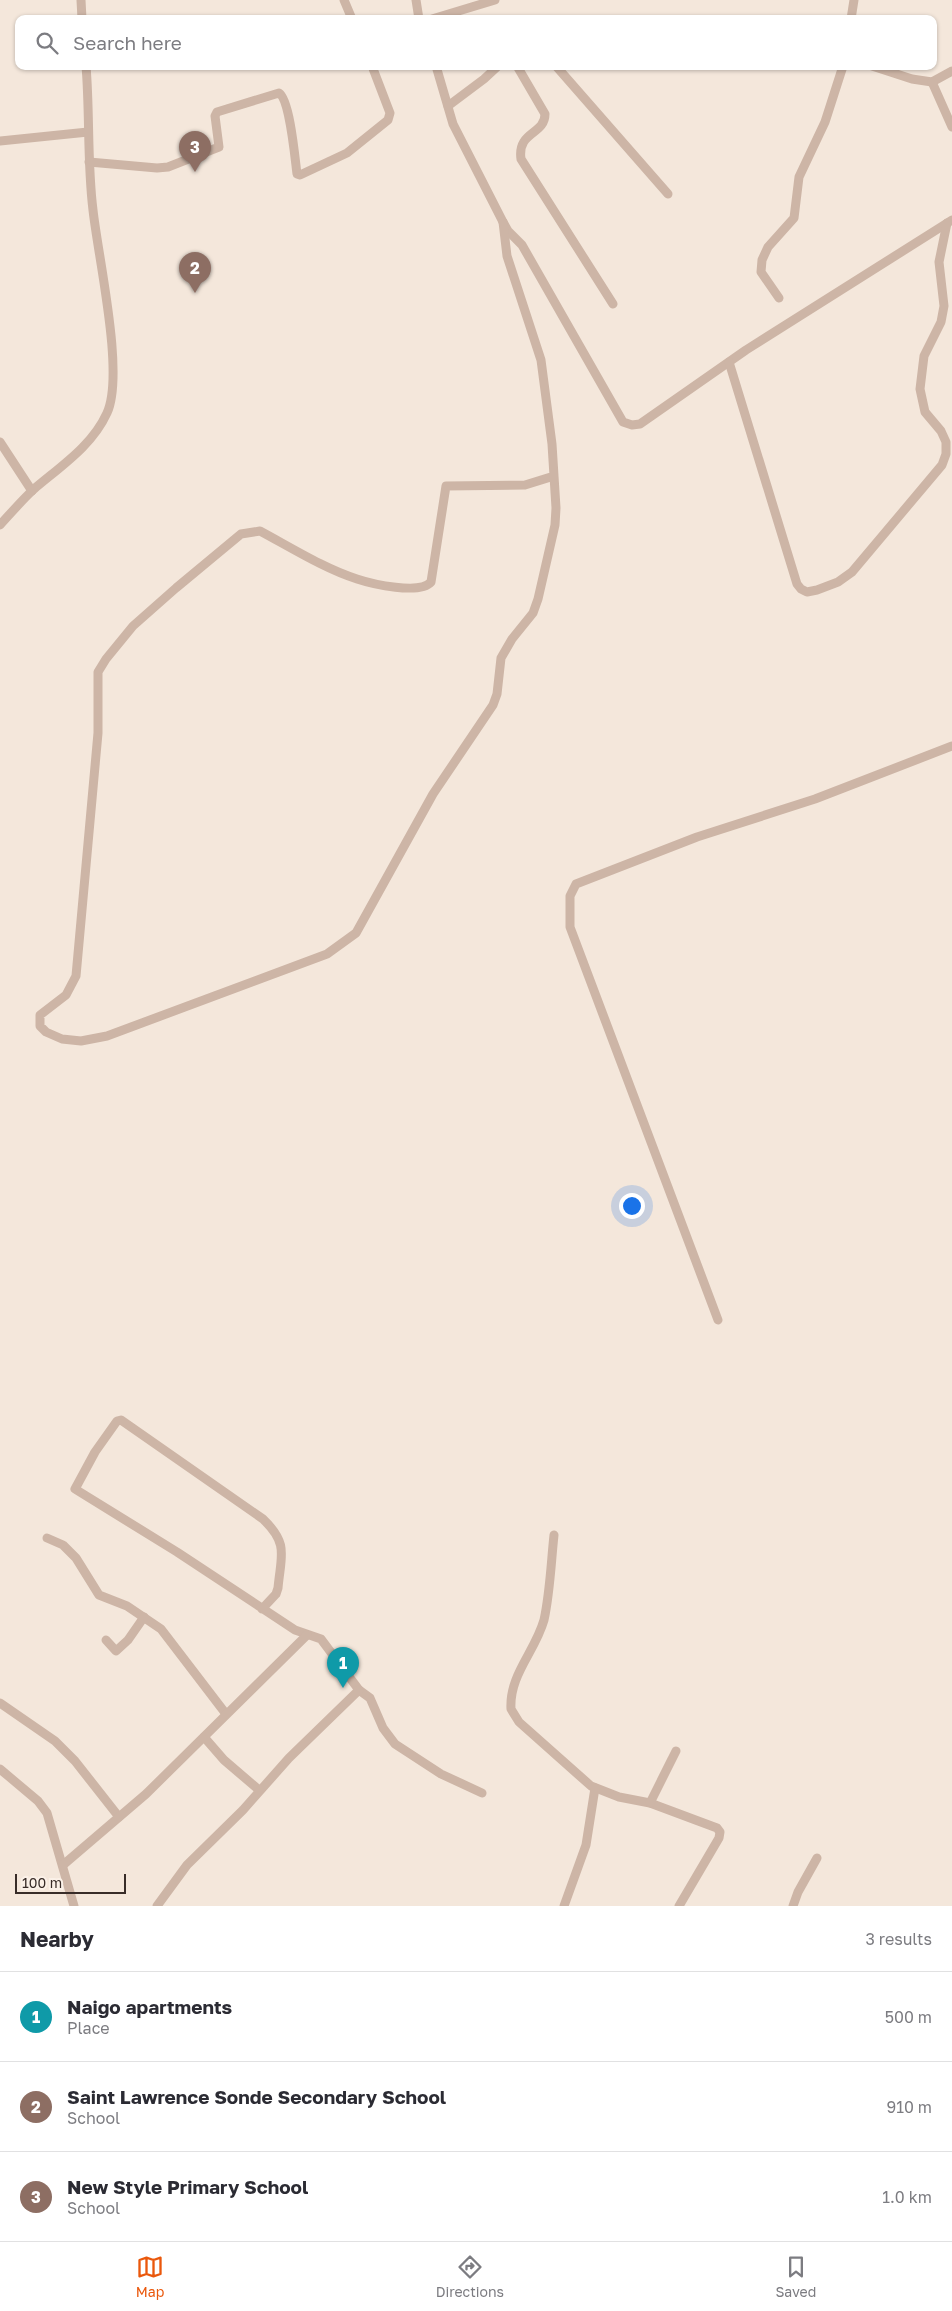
<!DOCTYPE html>
<html lang="en">
<head>
<meta charset="utf-8">
<style>
  body { margin:0; font-family:"Golos Text",sans-serif; background:#f7f7f7; color:#2b2b33 }
  .scale { position:absolute; left:15px; bottom:12px; width:111px; box-sizing:border-box; padding-left:5px; border:2px solid #382c28; border-top:0; font-size:14px; line-height:18px; white-space:nowrap; color:#382c28; -webkit-text-stroke:4px #fbf1e8; paint-order:stroke }
  .you { position:absolute; left:631px; top:1205px; width:18px; height:18px; margin:-12px; border:4px solid #fff; border-radius:50%; background:#1a73e8; box-shadow:0 0 0 8px #1a73e833 }
  .badge { display:grid; place-items:center; width:32px; height:32px; border-radius:50%; background:#ea580c; color:#fff; font-size:16px; font-weight:700 }
  .pin { position:absolute; translate:-50% -41px; filter:drop-shadow(0 1px 2px #0008) }
  .pin::after { content:''; position:absolute; top:26px; width:18px; height:15px; background:inherit; clip-path:polygon(0 0,100% 0,50% 100%) }
  .list { margin:0; padding:0; list-style:none }
  h2 { display:flex; justify-content:space-between; align-items:center; height:65px; margin:0; padding:0 20px; font-size:21px }
  h2 small { font-size:16px; font-weight:400; color:#7c7c81 }
  .list li { display:grid; grid-template-columns:32px 1fr auto; gap:15px; align-items:center; box-sizing:border-box; height:90px; padding:0 20px; border-top:1px solid #e1e1e2 }
  .list b { display:block; font-size:19px; white-space:nowrap }
  .list p { margin:0; font-size:16px; white-space:nowrap; color:#7c7c81 }
  .list em { font-size:16px; font-style:normal; color:#7c7c81 }
  .icon { flex:none; width:28px; height:28px; fill:none; stroke:currentColor; stroke-width:2; stroke-linecap:round; stroke-linejoin:round }
  .map { position:relative; flex:none; width:952px; height:1906px; overflow:hidden }
  .search { position:absolute; background:#fff; box-shadow:0 1px 4px #0004; left:15px; right:15px; top:15px; height:55px; display:flex; align-items:center; gap:12px; box-sizing:border-box; padding:0 18px; border-radius:10px; color:#7c7c81; font-size:19px }
  .sheet { height:335px; background:#fff }
  nav { display:flex; justify-content:space-around; align-items:center; box-sizing:border-box; height:70px; border-top:1px solid #e1e1e2; background:#fff; font-size:14px; color:#7c7c81 }
  nav a { display:grid; justify-items:center; gap:2px }
  nav .on { color:#ea580c }
  .map>svg:first-child { display:block }
  .lines { fill:none; stroke-linecap:round; stroke-linejoin:round }
  .minor { stroke:#cdb5a6; stroke-width:9 }
</style>
</head>
<body>
<div class="map">
<svg width="952" height="1906" viewBox="0 0 952 1906">
  <rect width="100%" height="100%" fill="#f4e7db"/>
  <g class="lines">
    <g class="minor">
      <path d="M81,0l1,19"/>
      <path d="M344,0l8,19"/>
      <path d="M416,0l3,19"/>
      <path d="M432,19l63,-19"/>
      <path d="M851,19l3,-19"/>
      <path d="M436,66l17,58 50,98 5,9 14,14 101,177 9,3 8,-1 106,-74 206,-130"/>
      <path d="M517,66l28,48c0,21 -28,17 -24,45l92,145"/>
      <path d="M556,66l112,128"/>
      <path d="M872,66l40,13 20,3 20,-11"/>
      <path d="M932,82l20,45"/>
      <path d="M448,106l36,-27 14,-13"/>
      <path d="M0,141l88,-9"/>
      <path d="M89,162l68,6 11,-1 51,-20 -4,-31 2,-4 62,-19c11,7 16,66 18,81l3,1 47,-22 41,-33 2,-7 -18,-47"/>
      <path d="M503,222l4,34 34,104 11,84 4,64 -1,17 -17,74 -5,14 -21,26 -11,19 -4,36 -4,11 -60,89 -77,139 -29,21 -220,82 -26,5 -19,-2 -16,-7 -6,-6v-11l26,-20 10,-19 22,-243v-61l8,-13 27,-33 43,-38 65,-54 19,-3c30,16 65,38 97,48 15,5 63,16 74,3l15,-96 79,-1 29,-9"/>
      <path d="M779,298l-18,-26 1,-12 6,-13 26,-29 5,-41 26,-55 18,-56"/>
      <path d="M729,362l68,222 4,5 6,3 10,-2 21,-8 14,-10 90,-107 4,-11v-12l-5,-11 -16,-19 -5,-23 4,-33 17,-34 3,-16 -5,-44 8,-39"/>
      <path d="M0,442l32,49"/>
      <path d="M0,525c11,-12 22,-25 34,-36 27,-23 58,-43 73,-76 18,-39 -9,-156 -14,-203 -6,-48 -3,-96 -7,-144"/>
      <path d="M718,1320l-148,-393v-31l6,-12 121,-47 118,-38 137,-53"/>
      <path d="M554,1535c-3,28 -4,58 -10,85 -9,32 -35,55 -33,89l8,13 72,64 28,11 31,6 67,25 3,4 -1,6 -40,68"/>
      <path d="M47,1538l16,7 13,13 23,37 28,11 34,23 65,85"/>
      <path d="M262,1609l14,-15 2,-6c3,-33 11,-44 -15,-69l-142,-99 -4,1 -22,31 -20,37 102,63 118,78 26,9 38,51 11,8 13,30 12,16 46,30 41,19"/>
      <path d="M106,1640l10,11 12,-11 16,-23"/>
      <path d="M0,1703l55,38 20,20 44,56"/>
      <path d="M204,1737l20,23 35,30"/>
      <path d="M0,1769l38,32 9,12 27,93"/>
      <path d="M650,1803l26,-52"/>
      <path d="M63,1865l83,-71 161,-159"/>
      <path d="M157,1906l30,-41 56,-55 46,-52 70,-68"/>
      <path d="M564,1906l22,-61 9,-57"/>
      <path d="M793,1906l5,-14 19,-34"/>
    </g>
  </g>
</svg>
<div class="scale">100 m</div>
<div class="you"></div>
<div class="pin badge" style="left:343px;top:1688px;background:#0f9aa8">1</div>
<div class="pin badge" style="left:195px;top:293px;background:#8d6e63">2</div>
<div class="pin badge" style="left:195px;top:172px;background:#8d6e63">3</div>
<div class="search"><svg class="icon" aria-label="search" viewBox="0 0 24 24"><circle cx="10" cy="10" r="6"/><path d="M15 15l6 6"/></svg>Search here</div>
</div>
<section class="sheet">
<h2>Nearby<small>3 results</small></h2>
<ul class="list">
<li><span class="badge" style="background:#0f9aa8">1</span><div><b>Naigo apartments</b><p>Place</p></div><em>500 m</em></li>
<li><span class="badge" style="background:#8d6e63">2</span><div><b>Saint Lawrence Sonde Secondary School</b><p>School</p></div><em>910 m</em></li>
<li><span class="badge" style="background:#8d6e63">3</span><div><b>New Style Primary School</b><p>School</p></div><em>1.0 km</em></li>
</ul>
</section>
<nav>
<a class="on"><svg class="icon" aria-label="map" viewBox="0 0 24 24"><path d="M3 6l6-2 6 2 6-2v14l-6 2-6-2-6 2zM9 4v14M15 6v14"/></svg>Map</a>
<a><svg class="icon" aria-label="directions" viewBox="0 0 24 24"><path d="M12 3l9 9-9 9-9-9zM9 14v-3h6M13 9l2 2-2 2"/></svg>Directions</a>
<a><svg class="icon" aria-label="saved" viewBox="0 0 24 24"><path d="M7 4h10v16l-5-4-5 4z"/></svg>Saved</a>
</nav>
</body>
</html>
